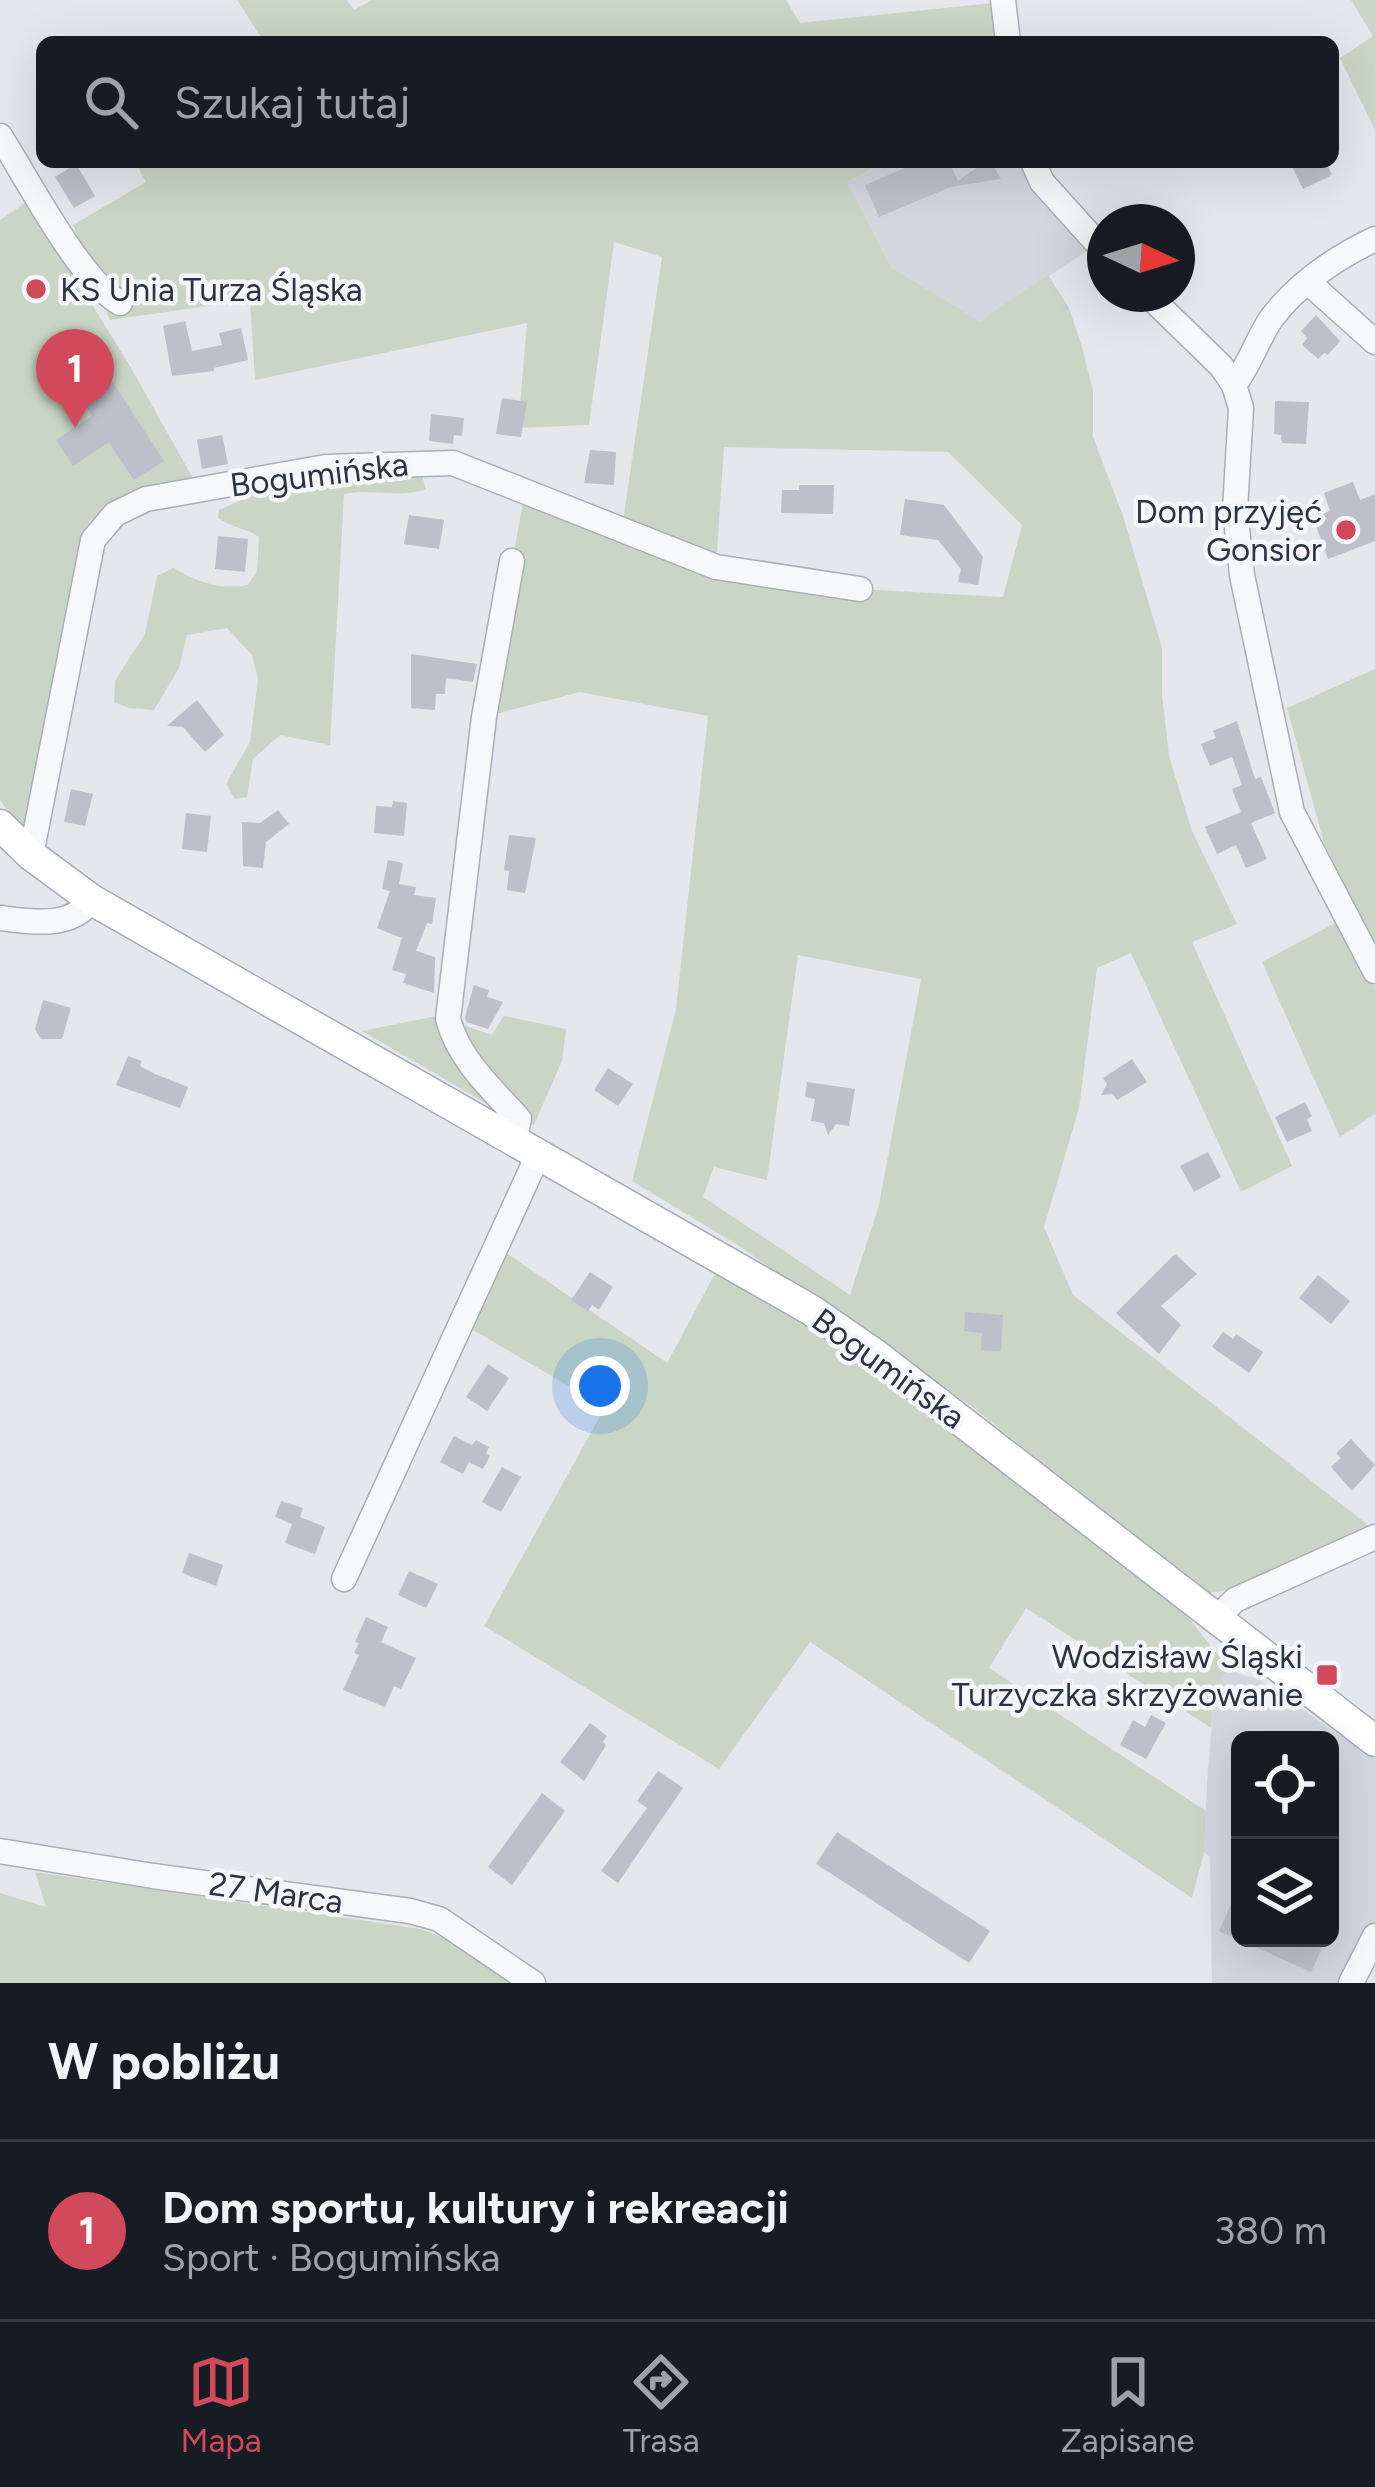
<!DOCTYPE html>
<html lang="pl">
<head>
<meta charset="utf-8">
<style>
  body { margin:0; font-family:Figtree,sans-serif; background:#242831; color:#f1f3f6 }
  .controls { position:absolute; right:36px; bottom:36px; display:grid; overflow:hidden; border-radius:18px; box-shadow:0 12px 48px #0002 }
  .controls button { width:108px; height:108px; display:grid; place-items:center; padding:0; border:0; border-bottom:3px solid #363941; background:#171b24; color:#f1f3f6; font:60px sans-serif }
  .compass { position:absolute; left:1087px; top:204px; width:108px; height:108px; border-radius:50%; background:#171b24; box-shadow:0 12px 48px #0002; rotate:94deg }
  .you { position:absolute; left:600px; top:1386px; width:42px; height:42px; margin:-30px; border:9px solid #fff; border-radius:50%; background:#1a73e8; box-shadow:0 0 0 18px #1a73e833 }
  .badge { display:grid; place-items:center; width:78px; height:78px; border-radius:50%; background:#d1495b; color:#fff; font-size:39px; font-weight:700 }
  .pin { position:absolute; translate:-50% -99px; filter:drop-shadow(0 3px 6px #0008) }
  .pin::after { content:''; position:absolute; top:63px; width:42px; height:36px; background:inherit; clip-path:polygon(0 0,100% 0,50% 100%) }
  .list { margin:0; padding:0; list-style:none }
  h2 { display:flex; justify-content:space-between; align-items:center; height:156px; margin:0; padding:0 48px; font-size:51px }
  h2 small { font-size:39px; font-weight:400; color:#9ea1a6 }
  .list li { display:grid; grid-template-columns:78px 1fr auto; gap:36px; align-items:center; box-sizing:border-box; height:180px; padding:0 48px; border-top:3px solid #363941 }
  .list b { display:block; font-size:45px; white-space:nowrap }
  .list p { margin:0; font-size:39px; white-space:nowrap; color:#9ea1a6 }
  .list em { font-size:39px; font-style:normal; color:#9ea1a6 }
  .icon { flex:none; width:66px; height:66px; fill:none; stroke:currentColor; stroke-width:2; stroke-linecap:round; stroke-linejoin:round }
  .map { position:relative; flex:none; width:1375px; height:1983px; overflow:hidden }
  .search { position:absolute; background:#171b24; box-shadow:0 12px 48px #0002; left:36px; right:36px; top:36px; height:132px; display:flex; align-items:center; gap:30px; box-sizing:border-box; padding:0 42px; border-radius:18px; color:#9ea1a6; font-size:45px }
  .sheet { height:336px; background:#171b24 }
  nav { display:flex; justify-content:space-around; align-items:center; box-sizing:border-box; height:168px; border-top:3px solid #363941; background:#171b24; font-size:33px; color:#9ea1a6 }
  nav a { display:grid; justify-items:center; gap:6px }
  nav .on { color:#d1495b }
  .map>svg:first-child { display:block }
  .built { fill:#d2d6de; fill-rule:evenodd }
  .green { fill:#c9d6c5; fill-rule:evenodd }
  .building { fill:#bbc0ca }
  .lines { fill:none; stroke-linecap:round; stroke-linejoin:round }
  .minor-casing { stroke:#a9aeb7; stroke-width:27 }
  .major-casing { stroke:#a3abb8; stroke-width:33 }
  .minor { stroke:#f7f8fa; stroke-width:24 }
  .major { stroke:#fff; stroke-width:30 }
  .poi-dot { fill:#d1495b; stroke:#f4f6f9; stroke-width:4.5 }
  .labels { text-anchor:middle; stroke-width:9; stroke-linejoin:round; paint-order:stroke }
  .poi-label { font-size:33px; fill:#2b3445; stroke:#f4f6f9; text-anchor:end }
  .street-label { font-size:33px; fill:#2b3445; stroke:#f4f6f9 }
</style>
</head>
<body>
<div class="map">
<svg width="1375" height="1983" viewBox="0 0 1375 1983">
  <rect width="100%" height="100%" fill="#e4e7ec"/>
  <g class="built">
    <path d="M886,162h142l62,87 -110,72 -88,-53 -45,-86z"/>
    <path d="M1227,1666l12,8 20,5 116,81v176l-25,47h-138l-2,-126 -6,-5 3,-68 7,-89zM1240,1740h90v198h-90z"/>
  </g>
  <g class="green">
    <path d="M237,0h110l7,10 18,-10h414l14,23 193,-20 7,39h-736z"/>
    <path d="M1351,0h24v130l-35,-72 33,-22z"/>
    <path d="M135,162h750l-38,20 45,86 88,53 68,-46 21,33 13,39 11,44v46l30,79 39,132v47l7,61 23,75 45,93 -45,18 100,224 -51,26 -110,-239 -34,15 -18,140 -35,119 29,68 300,234 -141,60 -28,5 -230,-186 -238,-164 -104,-63 44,-172 32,-293 -128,-24 -96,25 41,-226 97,37 40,-271 -48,-15 -25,183 -71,3 9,-105 -272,57 -5,-80 -140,20 -37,-95 73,-43zM724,447l224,5 74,73 -19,72 -143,-8 -144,-22zM798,955l123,24 -42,226 -29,90 -147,-98 11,-30 53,13z"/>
    <path d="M28,201l102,165 65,116 -58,13 -48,26 -63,317 -26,-38v-580z"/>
    <path d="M420,469l6,20c-27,10 -54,-1 -82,5l-14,251 -50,-10 -27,24 -6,38 -12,2 -9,-15 24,-42 8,-63 -6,-24 -25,-27 -40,7 -8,33 -25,42 -25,-2 -15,-6 1,-21 30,-47 12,-58 16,-8c25,14 45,22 75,17l9,-14 2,-34c-13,-9 -29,-10 -41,-19l1,-8 38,-17 52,-15z"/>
    <path d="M1375,669v276l-51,-102 -37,-135z"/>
    <path d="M1339,921l36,68v125l-35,23 -78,-175z"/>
    <path d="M437,1016l55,19 12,-19 62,13 -4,32 -28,64 -33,-13 -139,-81z"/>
    <path d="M496,1246l171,117 50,-93c168,96 317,227 470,346l40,50 -13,29 -3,33 -185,-120 -37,60 217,143 -2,41 -12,46 -382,-256 -91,127 -235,-143 121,-219 -144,-84z"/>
    <path d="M35,1872l386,57 39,15 50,39h-510v-90l46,14z"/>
  </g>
  <g class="building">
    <path d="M919,162h30l9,19 27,-19h6l10,17 -51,8 -71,30 -14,-32z"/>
    <path d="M1290,162h36l6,13 -29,14z"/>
    <path d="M76,164l19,32 -21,12 -19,-31z"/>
    <path d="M1316,315l24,26 -12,14 -4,-2 -6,6 -16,-14 5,-7 -6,-7z"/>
    <path d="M185,321l7,30 30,-6 -3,-12 22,-5 7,32 -34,8v3l-42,5 -9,-50z"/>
    <path d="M112,381l52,80 -30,19 -25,-38 -36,24 -17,-26 36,-24 -10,-16z"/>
    <path d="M502,398l25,4 -6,35 -25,-3z"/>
    <path d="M1275,401l34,1 -3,42 -24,-1 -1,-8 -7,-1z"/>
    <path d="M431,414l33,4 -2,18 -8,-1 -1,9 -24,-3z"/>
    <path d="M222,435l6,29 -26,5 -5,-29z"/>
    <path d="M590,450l26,2 -2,33 -30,-2z"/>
    <path d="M1353,482l7,18 15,-6v47l-47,18 -15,-41 17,-7 -6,-18z"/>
    <path d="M799,485h35l-1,29 -52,-1 1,-23h17z"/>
    <path d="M905,499l39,6 39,52 -5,28 -20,-3 3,-13 -23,-29 -38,-5z"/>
    <path d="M409,515l35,5 -5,29 -35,-5z"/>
    <path d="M218,536l30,3 -3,33 -30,-3z"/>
    <path d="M411,654l66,10 -4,18 -27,-4 -1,16h-9l-1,16 -24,-2z"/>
    <path d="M197,700l27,35 -19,17 -22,-25 -16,-1z"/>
    <path d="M1237,721l18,58 6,-2 14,36 -24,10 16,36 -21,9 -10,-23 -19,9 -12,-27 36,-15 -9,-23 10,-4 -10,-28 -22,9 -9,-22 15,-6 -3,-7z"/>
    <path d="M71,789l22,5 -8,32 -21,-4z"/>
    <path d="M393,801l14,2 -3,33 -30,-3 2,-27 16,1z"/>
    <path d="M278,810l11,14 -23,18 -3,26 -20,-2 -1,-44 18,1z"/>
    <path d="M186,813l25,3 -4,36 -25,-3z"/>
    <path d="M509,835l27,3 -11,55 -18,-3 2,-19 -5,-1z"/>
    <path d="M388,860l15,3 -4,21 17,3 -2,8 22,3 -4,26 -5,-1 -11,28 19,6 -1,36 -31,-10 3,-9 -14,-4 10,-32 -25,-10 13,-37 -8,-2z"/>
    <path d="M474,985l15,5 -2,7 16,5 -15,27 -22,-7 -1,-5z"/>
    <path d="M43,1000l28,8 -9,31h-21l-6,-10z"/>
    <path d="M128,1056l14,5 -2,5 15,8 33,13 -8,21 -64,-23z"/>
    <path d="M1132,1059l15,23 -30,18 -4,-6 -12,1 6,-11 -4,-6z"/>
    <path d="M608,1068l25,16 -15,22 -24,-16z"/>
    <path d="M807,1082l48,7 -6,37 -13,-2 -8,11 -4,-12 -13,-2 4,-22 -10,-2z"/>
    <path d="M1305,1102l7,14 -5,3 5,12 -25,11 -12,-25z"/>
    <path d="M1208,1152l13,25 -27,15 -14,-26z"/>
    <path d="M1175,1254l22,20 -36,32 20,19 -22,29 -43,-41z"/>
    <path d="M590,1272l23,15 -14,23 -7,-5 -4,6 -17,-11z"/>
    <path d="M1318,1275l32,26 -19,23 -32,-26z"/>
    <path d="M965,1312l38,3 -2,36 -20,-1 1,-17 -18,-2z"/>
    <path d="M1223,1332l10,7 3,-5 27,18 -14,21 -37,-26z"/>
    <path d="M488,1364l21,14 -22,33 -21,-14z"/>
    <path d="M454,1436l18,9 4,-5 13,7 -3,6 4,3 -7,13 -14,-7 -6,12 -23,-12z"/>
    <path d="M1351,1439l24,26 -23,26 -21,-24 10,-9 -5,-5z"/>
    <path d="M502,1467l19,10 -20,35 -19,-10z"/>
    <path d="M281,1501l22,7 -3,9 25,10 -10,27 -30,-11 7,-19 -17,-7z"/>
    <path d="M189,1553l34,12 -7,21 -34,-13z"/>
    <path d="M409,1571l29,13 -12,24 -28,-13z"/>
    <path d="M366,1617l22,10 -7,15 35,16 -15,31 -7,-3 -9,21 -42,-17 16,-35 -5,-2 5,-10 -4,-1z"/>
    <path d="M1151,1715l15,8 -20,36 -26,-14 13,-25 12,7z"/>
    <path d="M590,1723l17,13 -4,6 3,3 -22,36 -24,-19z"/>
    <path d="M658,1771l25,17 -65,95 -17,-12 46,-63 -10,-7z"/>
    <path d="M542,1793l23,18 -53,74 -24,-18z"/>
    <path d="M837,1832l153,99 -21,32 -153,-99z"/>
    <path d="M1240,1884v54h61l21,10 -11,24 -92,-41z"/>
  </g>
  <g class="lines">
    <defs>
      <g id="minor">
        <path d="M1003,0l5,42"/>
        <path d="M0,136c27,42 80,145 120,167"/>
        <path d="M1033,162l9,20 63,70"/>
        <path d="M1308,282l67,60"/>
        <path d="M1147,294l74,72 13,19 7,23 -6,102 7,65 50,237 83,159"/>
        <path d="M1234,385c16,-21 23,-45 37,-66 27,-36 64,-61 104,-80"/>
        <path d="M512,561l-28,156 -36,302c11,41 44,70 71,100l-4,19"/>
        <path d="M31,855l62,-315 22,-26 31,-15 180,-32 127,-4 263,104 144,22"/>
        <path d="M0,918c33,4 70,11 92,-18"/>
        <path d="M344,1579l195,-426"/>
        <path d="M1217,1618l18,-18 140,-63"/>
        <path d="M0,1851l153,25 257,35 29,8 94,64"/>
        <path d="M1351,1983l24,-47"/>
      </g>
      <path id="major" d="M0,825l31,30 61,45 719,410 65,45 499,386"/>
    </defs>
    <use href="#minor" class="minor-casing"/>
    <use href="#major" class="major-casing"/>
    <use href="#minor" class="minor"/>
    <use href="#major" class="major"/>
  </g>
  <g class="poi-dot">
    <circle cx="36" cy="289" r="12"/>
    <circle cx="1346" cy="530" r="12"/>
    <rect x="1315" y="1663" width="24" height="24" rx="6"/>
  </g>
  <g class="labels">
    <g class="poi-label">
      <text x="60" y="301" text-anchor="start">KS Unia Turza Śląska</text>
      <text x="1322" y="523">Dom przyjęć<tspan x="1322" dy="38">Gonsior</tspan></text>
      <text x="1303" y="1668">Wodzisław Śląski<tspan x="1303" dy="38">Turzyczka skrzyżowanie</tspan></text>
    </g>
    <g class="street-label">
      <text transform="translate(319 474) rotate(-7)" y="12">Bogumińska</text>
      <text transform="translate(889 1368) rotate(36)" y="12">Bogumińska</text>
      <text transform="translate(276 1892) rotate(8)" y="12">27 Marca</text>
    </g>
  </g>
</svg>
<div class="controls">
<button><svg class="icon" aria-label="locate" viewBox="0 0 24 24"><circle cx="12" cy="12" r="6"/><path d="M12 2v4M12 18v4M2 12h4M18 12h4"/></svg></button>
<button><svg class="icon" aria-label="layers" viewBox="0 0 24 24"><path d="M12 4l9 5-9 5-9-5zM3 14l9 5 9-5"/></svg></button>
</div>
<svg class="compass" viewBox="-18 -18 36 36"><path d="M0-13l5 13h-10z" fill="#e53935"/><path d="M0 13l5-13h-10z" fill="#9ea1a6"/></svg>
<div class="you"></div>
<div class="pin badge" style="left:75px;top:428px">1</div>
<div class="search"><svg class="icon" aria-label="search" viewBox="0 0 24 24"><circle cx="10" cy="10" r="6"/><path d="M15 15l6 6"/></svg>Szukaj tutaj</div>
</div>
<section class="sheet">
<h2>W pobliżu<small></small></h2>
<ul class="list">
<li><span class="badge">1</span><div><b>Dom sportu, kultury i rekreacji</b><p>Sport · Bogumińska</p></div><em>380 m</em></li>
</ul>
</section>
<nav>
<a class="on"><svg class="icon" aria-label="map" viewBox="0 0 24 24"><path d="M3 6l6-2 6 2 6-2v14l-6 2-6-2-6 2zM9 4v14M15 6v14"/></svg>Mapa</a>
<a><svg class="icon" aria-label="directions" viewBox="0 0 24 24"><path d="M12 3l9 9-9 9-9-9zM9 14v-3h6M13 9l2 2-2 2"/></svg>Trasa</a>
<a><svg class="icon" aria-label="saved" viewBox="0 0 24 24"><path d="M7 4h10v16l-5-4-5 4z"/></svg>Zapisane</a>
</nav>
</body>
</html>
